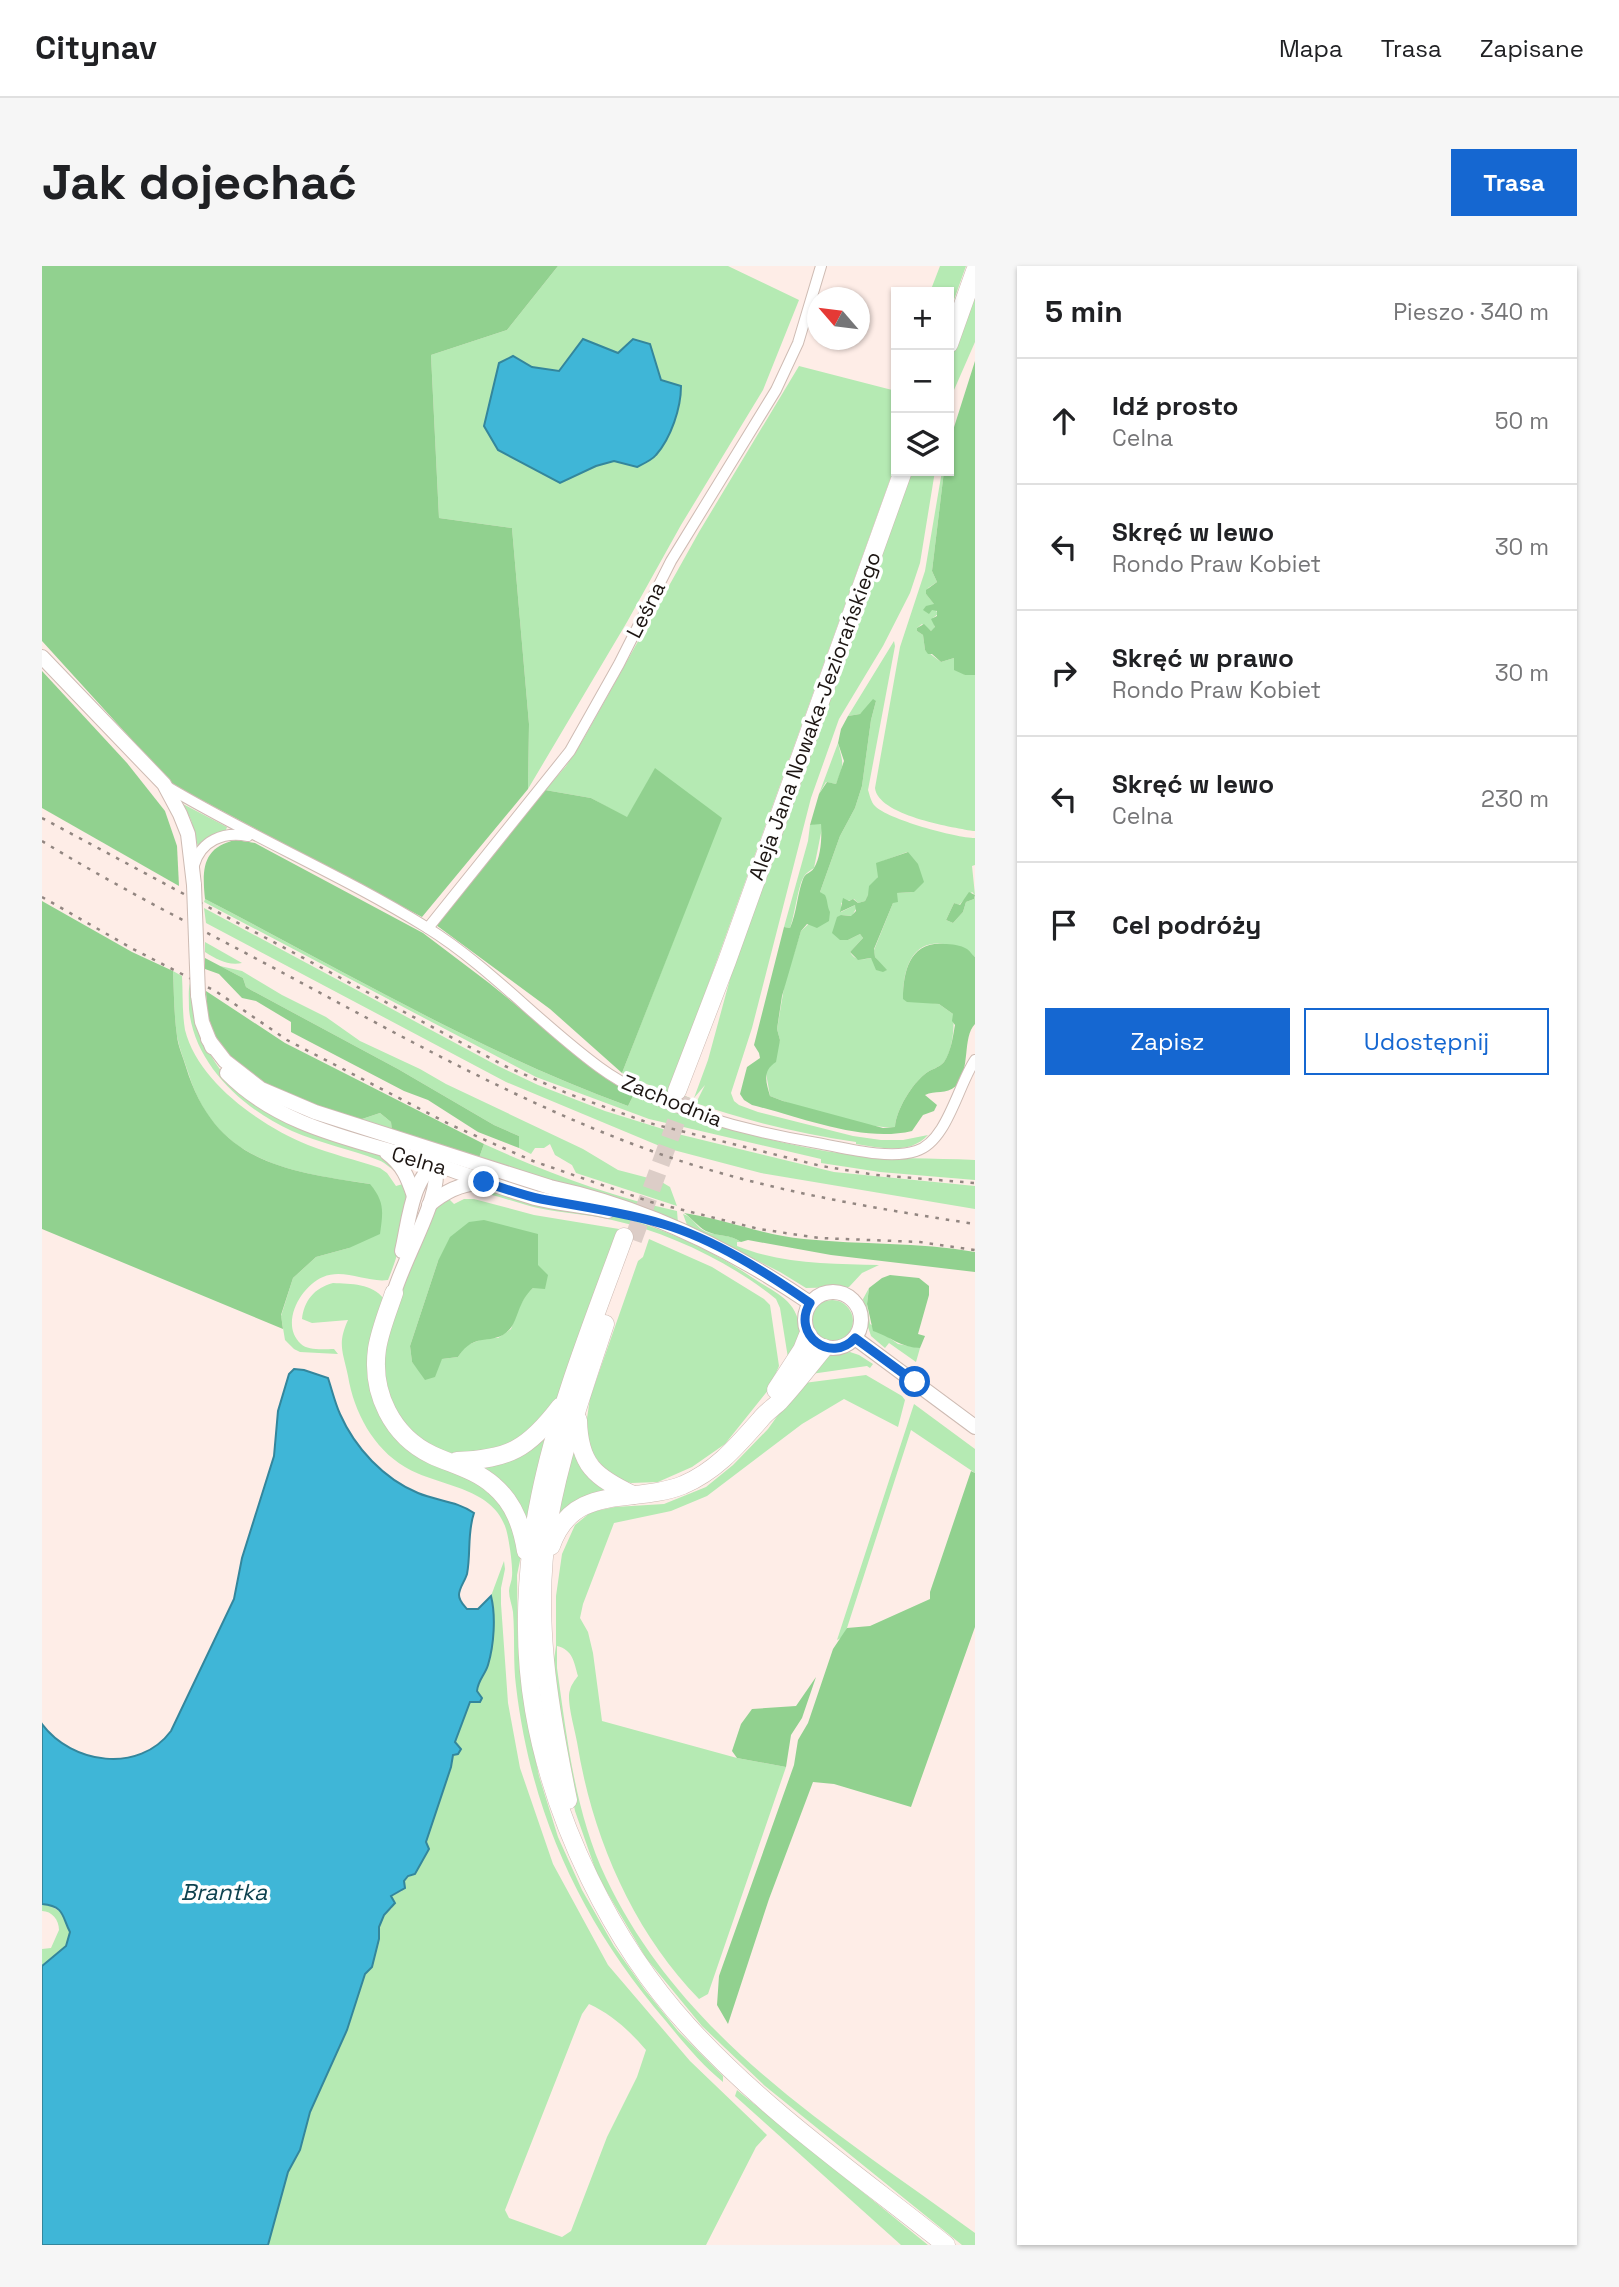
<!DOCTYPE html>
<html lang="pl">
<head>
<meta charset="utf-8">
<style>
  body { margin:0; font-family:"Space Grotesk",sans-serif; background:#f6f6f6; color:#202124 }
  .controls { position:absolute; right:21px; top:21px; display:grid; overflow:hidden; border-radius:0px; box-shadow:0 2px 5px #0004 }
  .controls button { width:63px; height:63px; display:grid; place-items:center; padding:0; border:0; border-bottom:2px solid #e0e0e0; background:#fff; color:#202124; font:35px sans-serif }
  .compass { position:absolute; left:765px; top:21px; width:63px; height:63px; border-radius:50%; background:#fff; box-shadow:0 2px 5px #0004; rotate:298deg }
  .stop { position:absolute; width:21px; height:21px; margin:-16px; border:5px solid #1567d1; border-radius:50%; background:#fff }
  .stop.end { background:#1567d1; border-color:#fff; box-shadow:0 2px 7px #0008 }
  .list { margin:0; padding:0; list-style:none }
  h2 { display:flex; justify-content:space-between; align-items:center; height:91px; margin:0; padding:0 28px; font-size:30px }
  h2 small { font-size:23px; font-weight:400; color:#757577 }
  .list li { display:grid; grid-template-columns:46px 1fr auto; gap:21px; align-items:center; box-sizing:border-box; height:126px; padding:0 28px; border-top:2px solid #e0e0e0 }
  .list b { display:block; font-size:26px; white-space:nowrap }
  .list p { margin:0; font-size:23px; white-space:nowrap; color:#757577 }
  .list em { font-size:23px; font-style:normal; color:#757577 }
  .actions { display:flex; gap:14px; padding:21px 28px }
  .actions a { flex:1; padding:16px 0; border:2px solid #1567d1; border-radius:0px; text-align:center; font-size:24px; color:#1567d1 }
  .actions .main { background:#1567d1; color:#fff }
  .icon { flex:none; width:38px; height:38px; fill:none; stroke:currentColor; stroke-width:2; stroke-linecap:round; stroke-linejoin:round }
  .map { position:relative; flex:none; width:933px; height:1979px; overflow:hidden; border-radius:0px }
  header { display:flex; align-items:center; gap:42px; box-sizing:border-box; height:98px; padding:0 35px; background:#fff; border-bottom:2px solid #e0e0e0 }
  header strong { font-size:33px }
  nav { display:flex; gap:38px; margin-inline-start:auto; font-size:24px }
  .intro { display:flex; align-items:center; justify-content:space-between; box-sizing:border-box; height:168px; padding:0 42px }
  h1 { margin:0; font-size:49px }
  .button { padding:18px 32px; border-radius:0px; background:#1567d1; color:#fff; font-size:24px; font-weight:700 }
  main { display:flex; gap:42px; padding:0 42px }
  aside { flex:1; background:#fff; border-radius:0px; box-shadow:0 2px 5px #0004 }
  .map>svg:first-child { display:block }
  .green { fill:#b5eab3; fill-rule:evenodd }
  .forest { fill:#91d18f }
  .water { fill:#3fb6d7; stroke:#34869c; stroke-width:2 }
  .lines { fill:none; stroke-linecap:round; stroke-linejoin:round }
  .primary-tunnel { stroke:#dccdc7; stroke-width:18; stroke-dasharray:18 9; stroke-linecap:butt }
  .minor-casing { stroke:#cebbb3; stroke-width:12 }
  .tertiary-casing { stroke:#cebbb3; stroke-width:16 }
  .primary-casing { stroke:#cebbb3; stroke-width:19 }
  .minor { stroke:#fff; stroke-width:10 }
  .tertiary { stroke:#fff; stroke-width:14 }
  .primary { stroke:#fff; stroke-width:18 }
  .rail { stroke:#928681; stroke-width:2.5; stroke-dasharray:3.5 7; stroke-linecap:butt }
  .tertiary-bridge-casing { stroke:#cebbb3; stroke-width:16; stroke-linecap:butt }
  .tertiary-bridge { stroke:#fff; stroke-width:14 }
  .route { stroke:#1567d1; stroke-width:9 }
  .labels { text-anchor:middle; stroke-width:7; stroke-linejoin:round; paint-order:stroke }
  .street-label { font-size:21px; fill:#1c1512; stroke:#fff }
  .water-label { font-size:23px; font-style:italic; fill:#0e424f; stroke:#fff }
</style>
</head>
<body>
<header>
<strong>Citynav</strong>
<nav><a>Mapa</a><a>Trasa</a><a>Zapisane</a></nav>
</header>
<div class="intro"><h1>Jak dojechać</h1><a class="button">Trasa</a></div>
<main>
<div class="map">
<svg width="933" height="1979" viewBox="0 0 933 1979">
  <rect width="100%" height="100%" fill="#feede7"/>
  <g class="green">
    <path d="M516,0h170l71,34 -36,90 -82,135 -54,97 -99,167 1,-65 -17,-196 -73,-10 -8,-163 76,-25z"/>
    <path d="M898,0h26l-17,48v-22h-19z"/>
    <path d="M933,24v52l-21,48 -5,19v-46z"/>
    <path d="M757,100l97,25v72l-201,558 -26,68 28,12 8,-16 -11,13 14,-38 28,-103 174,-486h25l-15,92 -10,30 -27,53 -44,73 -28,79 -59,230 -21,65 3,8 5,4 19,7 95,24 28,4h22l25,-5c-18,20 -47,13 -72,9v-2c-82,-12 -159,-34 -234,-69l99,-255 -66,-49 -28,49 -36,-20 -46,-8 21,-24 18,-28 115,-206z"/>
    <path d="M900,205h2l-12,100 5,11 -9,6 -2,6 9,11 -4,1 1,4 3,-1 3,5 -5,4 2,10 -4,3 -9,-7 -5,4v3l6,4 2,15 16,12 13,-4 11,17h10v156h-2c-23,-4 -95,-16 -98,-43l25,-141 25,-76z"/>
    <path d="M852,375l1,5 -27,144c2,6 3,12 7,16 12,13 81,32 100,32v27l-3,1 3,29 -3,-3 -13,13 -5,-2 -8,17 7,3 10,-11 3,-10 8,-3 1,-3v61c-45,-28 -72,-11 -72,41l36,6 14,10c2,13 -1,38 -9,48 -5,6 -13,7 -19,12 -13,10 -29,36 -30,53 -27,3 -98,-20 -125,-31l-4,-23 14,-33 -3,-11 8,-47 16,-51 26,-24 -7,-15 20,-56 15,-28 7,-22 9,-66 5,-19 -16,13 -12,2zM865,586c15,17 14,19 7,40l-17,1 -23,57 1,7 11,14 -15,-13c-9,2 -16,3 -21,-6l13,-14 -3,-4 -12,6 -7,-25 11,1 5,-9 -2,-2 -14,7v-9l13,-4 4,4 7,-2 13,-24 5,-16z"/>
    <path d="M796,477c5,21 7,19 -2,41l-10,-2 -7,12z"/>
    <path d="M141,538l44,23 -1,3 -28,17 -7,-27z"/>
    <path d="M776,557l3,1 1,4 -8,40c-3,2 -7,4 -9,7 -7,8 -10,40 -15,53l-6,-1 24,-86 2,-16z"/>
    <path d="M163,633c139,72 275,153 423,207l5,-10c69,25 140,49 213,58 43,5 86,4 129,6v20l-95,-8 -59,-9v-4l-172,-40 -113,-42 -332,-175z"/>
    <path d="M162,642l294,158 40,19 67,26 77,24 152,37 141,14v23l-214,-36 -99,-26 -156,-65 -300,-159z"/>
    <path d="M163,677v-1l37,21c-14,3 -26,-4 -37,-11z"/>
    <path d="M178,700l22,5 40,24 44,22 34,24 60,28 26,15 137,65 35,21 42,11 10,6 7,19 -101,-33 -4,-8 -17,-10 -5,-11 -6,4h-9l-4,6 -12,-6v-12l-25,-11 -96,-56 -147,-79 -5,-3 -3,-9z"/>
    <path d="M131,705l9,5c1,17 0,37 3,54 13,52 76,96 123,115 23,9 48,15 72,23l7,5 9,13 10,-3c4,31 -6,68 -18,97 -21,3 -44,-12 -65,-3 -22,9 -44,47 -22,67 7,7 24,5 33,5l4,5 -38,-2 -6,-3 -9,-9 -4,-24 12,-38 23,-21 33,-9 21,-64c-82,-12 -155,-22 -182,-112 -4,-12 -9,-24 -11,-36 -3,-21 -3,-44 -4,-65z"/>
    <path d="M148,717c3,74 53,127 123,151 18,6 58,15 71,24 6,5 11,11 16,15 -8,-2 -13,-10 -22,-13 -28,-11 -59,-17 -86,-29 -49,-22 -98,-67 -103,-122 0,-9 -1,-19 1,-26z"/>
    <path d="M338,847l11,9 1,9 -33,-11z"/>
    <path d="M442,878c61,28 128,53 193,67l1,12 -199,-65z"/>
    <path d="M435,921c19,6 37,12 56,16 26,6 54,6 80,12 50,13 97,34 140,63 30,20 47,23 48,63l-13,17 -8,-50 -4,-9c-46,-37 -106,-66 -164,-79 -24,-6 -50,-7 -74,-12 -24,-5 -49,-17 -73,-17z"/>
    <path d="M404,930l8,8 10,-5h10l60,16 85,14 -61,171 -46,49 -51,7 -20,-6 -21,-12 -18,-16 -13,-21 -6,-38 11,-51 17,-48 26,-59zM496,978v21l-5,23 -6,5 -10,18 -6,18 -13,9h-13l-20,8 -7,11 -16,2 -21,14 -9,-11 -2,-16 28,-85z"/>
    <path d="M641,948c9,3 11,9 18,15 12,8 28,4 40,13h-4v4c44,18 95,18 142,19l-17,8 -13,14 -43,1 -26,-16 -93,-47z"/>
    <path d="M607,973l63,28 52,32 6,6 9,61 -10,23 -44,55 -33,23 -34,15 -27,1 -20,-6 -22,-28 -4,-17 5,-34 48,-137 5,-4z"/>
    <path d="M291,1017c18,1 39,0 51,16l-4,113 78,59 42,27 22,53 -5,24 1,74 7,60 14,67 19,61 24,53 32,56 31,44 33,41 45,45v6c-22,-18 -40,-40 -58,-62 -83,-97 -134,-206 -149,-334 -3,-24 -1,-49 -3,-74 -1,-7 -4,-14 -4,-21 0,-5 3,-10 3,-15 1,-10 -3,-37 -6,-47 -13,-43 -68,-42 -101,-62 -32,-19 -51,-55 -57,-91 -5,-24 -11,-32 0,-56l-36,3 -10,-4c2,-18 12,-31 31,-36z"/>
    <path d="M827,1022l-2,16 3,20 28,20 22,4 -4,14 -27,-19 -4,5 -14,-12 -4,-12 -4,-25z"/>
    <circle cx="790" cy="1055" r="21"/>
    <path d="M808,1086l9,3 14,9 -3,4 -3,-2 -56,8 15,-18z"/>
    <path d="M824,1109l36,21 3,4 -7,27 -54,-28 -42,25 -95,72 -36,15 -57,12 -31,81 -3,14 8,14 5,21 9,68 135,37 49,9 -78,227 -9,5c-67,-69 -107,-163 -122,-257 -2,-12 -11,-42 -7,-52 1,-5 5,-10 8,-14 -4,-14 -5,-26 -21,-30v22c10,70 18,145 49,210 77,162 229,253 369,355v12h-13l-197,-159 -63,-60 -56,-68 -48,-81 -23,-66 -9,-45 -13,-100 3,-20v-50l6,-42 13,-29 16,-13 24,-5 49,-3 42,-17 27,-22 35,-36 25,-35 11,-11z"/>
    <path d="M872,1138l61,45v24l-64,-43 -64,198 -4,9 -6,3z"/>
    <path d="M505,1165l-19,94 -50,-59z"/>
    <path d="M532,1178l42,48 -45,12 -16,13z"/>
    <path d="M462,1295l1,8 -4,19v16l7,99 12,65 33,96 55,101 82,96 77,74 -11,12 -50,98h-438l20,-73 12,-22 10,-38 37,-82 18,-56 7,-7 7,-28 -1,-12 6,-12 8,-7 -1,-12 11,-5c1,-10 3,-14 13,-17l36,-107 4,-25 15,-40 12,-4 -6,-7 4,-13 7,-10 7,-53 -3,-19zM547,1738c22,10 41,27 57,46l-9,27 -30,60 -36,94 -9,6 -53,-19 -4,-8 77,-196z"/>
    <path d="M3,1637l16,9 9,20 -4,14 -24,20v-17l9,-1 8,-18c0,-10 -7,-19 -17,-19v-7z"/>
    <path d="M695,1824l191,155h-27l-166,-149z"/>
  </g>
  <g class="forest">
    <path d="M0,0h516l-51,64 -76,25 8,163 73,10 17,196 -1,65 -106,128 -249,-132 -131,-144z"/>
    <path d="M933,95v314h-10l-11,-5v-12l-13,4 -9,-8h-4l-3,-4 -2,-15 -6,-4v-3l7,-4 7,7 4,-4 -4,-8 6,-3v-5l-5,-1 -3,4 -6,-4 3,-4 8,-2 -8,-10v-4l11,-8 -5,-11 12,-100h5v-28z"/>
    <path d="M0,405l85,92 38,48 12,35 2,40 -137,-78z"/>
    <path d="M831,433l3,2 -5,19 -9,66 -7,22 -15,28 -20,56 5,3c3,6 2,12 5,17l-1,9 -12,7 -10,-4 -6,7 -19,65 -5,33 3,11 -4,22c-14,9 -10,20 -6,34l13,5 100,27 12,-1c1,-17 17,-43 30,-53 6,-5 14,-6 19,-12 7,-10 9,-26 11,-37l-3,-4 1,-7 -14,-10 -32,-2 -4,-3c0,-29 8,-58 41,-55 7,0 17,1 23,5 3,2 5,6 8,8v67c-13,13 -4,46 -19,62 -10,9 -21,4 -31,9l12,10 -3,6 -11,4 -11,16c-50,12 -111,-14 -160,-26l-8,-5 -4,-6 7,-27 13,-9 -1,-5 -5,-8 30,-118 6,1c7,-16 7,-33 13,-49 3,-7 7,-5 11,-11 7,-11 8,-31 7,-44l-11,1 9,-31 8,-12 9,2 8,-23 -6,-18 3,-14 7,-13 12,-2z"/>
    <path d="M613,502l67,50 -100,255 -72,-64 -114,-84 109,-135 46,8 36,19z"/>
    <path d="M194,574l19,3 11,6 157,84 66,50 117,95 27,18 -5,10c-148,-54 -284,-135 -423,-207 -3,-29 -3,-52 31,-59z"/>
    <path d="M866,586l10,12 6,18 -10,10 -17,1 1,9 -5,1 -19,46 1,8 12,13 -4,2 -7,-2 -5,-12 -13,2 -8,-8 13,-14 -3,-4 -12,6h-8l-8,-7 5,-16 4,-2 10,1 5,-5 -1,-6 -15,7 3,-14 6,3 4,-2 5,4 7,-2 3,-6 1,-9 9,-9 -2,-14z"/>
    <path d="M927,626l6,3 -1,4 -8,3 -3,10 -10,11 -7,-3 8,-17 6,2z"/>
    <path d="M0,635l90,51 41,19c1,21 1,44 4,65 1,10 6,21 9,31 29,95 97,104 184,117 15,18 13,28 10,50l-31,14 -33,9 -23,21 -12,37 2,14 -241,-100z"/>
    <path d="M163,692l38,20 3,9 5,3 147,79 96,56 25,11v12l-41,-16 -50,-32 -24,-9 -113,-59v-10l-35,-21 -14,-3 -23,-24 -14,-5z"/>
    <path d="M164,725l79,52 199,101 -5,14 -87,-27 -1,-9 -11,-9 -21,7 -70,-22 -56,-33 -19,-30 -7,-23z"/>
    <path d="M642,947c40,6 79,22 120,26 57,6 114,3 171,13v20l-144,-17 -83,-15 -7,2c-11,-8 -23,-5 -35,-11 -8,-4 -15,-14 -22,-18z"/>
    <path d="M442,954l54,14v31l10,10 -3,14 -12,-1c-15,13 -15,33 -24,42 -16,17 -34,0 -51,27l-16,2 -7,18 -10,3 -13,-18 -2,-16 28,-85 12,-24 19,-15z"/>
    <path d="M848,1009l29,3 10,8v9l-11,39 7,2 -5,12c-18,0 -31,-12 -47,-17l-6,-27 2,-16 13,-10z"/>
    <path d="M929,1205l4,2v154l-64,180 -77,-23 -21,-2 -44,117 -41,125 -11,-19 2,-29 75,-211 4,-25 10,-17 25,-74 14,-21 23,-2 60,-27v-7z"/>
    <path d="M774,1411l-14,41 -11,17 -5,32 -49,-9 -5,-7 9,-27 11,-15 44,-3z"/>
  </g>
  <g class="water">
    <path d="M541,73l35,14 15,-14 17,5 11,36 20,6c0,22 -10,52 -25,69 -4,5 -13,9 -19,12l-23,-6 -18,5 -36,17 -62,-33 -14,-24 15,-63 14,-7 19,11 27,4z"/>
    <path d="M252,1103l10,1 24,8c4,12 7,25 12,36 15,34 44,65 78,79 19,8 39,8 56,20 -7,20 -3,41 -7,61 -2,7 -8,14 -8,21 0,6 4,9 8,14h11l13,-13c5,20 3,49 -3,69 -3,10 -10,15 -11,26l5,7 -2,4h-10l-15,40 6,7 -3,5 -5,1 -2,12 -25,75 3,7 -14,25 -7,2 -4,5 1,7 -14,8 4,7 -11,12 -5,12v12l-7,28 -7,7 -18,56 -37,82 -10,38 -12,22 -20,73h-226v-279l24,-20 4,-14c-8,-15 -5,-26 -28,-28v-180c30,40 97,50 129,7l63,-132 8,-41 32,-102 4,-45 11,-37z"/>
  </g>
  <g class="lines">
    <path class="primary-tunnel" d="M591,974l53,-146"/>
    <defs>
      <g id="minor">
        <path d="M124,520c85,51 176,89 260,141 63,39 113,96 173,140 55,41 151,65 218,76 28,5 72,17 99,8 31,-9 42,-66 59,-91"/>
        <path d="M152,599c7,-24 29,-34 54,-29"/>
        <path d="M386,662l142,-177 49,-87 52,-103 105,-171 22,-47 23,-77"/>
      </g>
      <g id="tertiary">
        <path d="M0,391l122,127 16,30 8,20 6,51"/>
        <path d="M156,729l4,27 10,25"/>
        <path d="M166,773l17,22 36,28 54,23 235,75c94,20 181,62 260,116"/>
        <path d="M185,807c56,57 134,67 207,91 34,11 67,24 101,34 24,6 49,7 73,13"/>
        <path d="M345,887c16,12 21,25 27,43"/>
        <path d="M387,939c15,-13 30,-21 50,-22"/>
        <path d="M360,985c7,-29 9,-76 39,-91"/>
        <circle cx="791" cy="1054" r="28"/>
        <path d="M352,1027c9,-32 43,-90 42,-119 0,-5 -2,-10 -5,-15"/>
        <path d="M813,1072l120,89"/>
      </g>
      <g id="primary">
        <path d="M907,78l26,-73"/>
        <path d="M635,825l50,-130 176,-490"/>
        <path d="M582,971c-31,85 -66,171 -84,260 -14,68 -18,144 -6,213 19,111 78,233 154,316 75,83 170,149 258,219"/>
        <path d="M352,1027c-6,18 -14,37 -17,56 -6,44 15,87 55,106 22,10 44,15 62,31 20,17 28,40 32,65"/>
        <path d="M734,1124l26,-40 6,-15"/>
        <path d="M536,1154c1,45 17,57 55,75"/>
        <path d="M415,1195c52,-2 71,-12 103,-54"/>
        <path d="M509,1280c22,-64 81,-41 132,-61 33,-14 54,-39 77,-65 5,-7 13,-12 19,-18 16,-17 30,-36 45,-54"/>
        <path d="M526,1534c-19,-92 -36,-187 -19,-281 12,-67 35,-131 56,-195"/>
      </g>
    </defs>
    <use href="#minor" class="minor-casing"/>
    <use href="#tertiary" class="tertiary-casing"/>
    <use href="#primary" class="primary-casing"/>
    <use href="#minor" class="minor"/>
    <use href="#tertiary" class="tertiary"/>
    <use href="#primary" class="primary"/>
    <g class="rail">
      <path d="M0,552l463,248 64,28 80,29 172,43 55,9 99,8"/>
      <path d="M0,575c83,51 171,94 256,140 127,68 254,139 392,183 93,29 189,45 285,60"/>
      <path d="M0,631l91,52 84,43 70,48 164,85 82,36 118,41 108,27 60,9 101,4 55,8"/>
    </g>
    <defs>
      <path id="tertiary-bridge" d="M152,619l4,110"/>
    </defs>
    <use href="#tertiary-bridge" class="tertiary-bridge-casing"/>
    <use href="#tertiary-bridge" class="tertiary-bridge"/>
  </g>
  <g class="lines">
    <path class="route" d="M442,916c19,6 38,13 57,17 41,8 82,13 122,25 51,15 104,49 147,79 -19,31 21,62 45,35l60,44"/>
  </g>
  <g class="labels">
    <g class="street-label">
      <text transform="translate(604 344) rotate(-63)" y="7">Leśna</text>
      <text transform="translate(773 450) rotate(-70)" y="7">Aleja Jana Nowaka-Jeziorańskiego</text>
      <text transform="translate(630 835) rotate(22)" y="7">Zachodnia</text>
      <text transform="translate(377 895) rotate(16)" y="7">Celna</text>
    </g>
    <g class="water-label">
      <text x="182" y="1634">Brantka</text>
    </g>
  </g>
</svg>
<div class="controls">
<button>+</button>
<button>−</button>
<button><svg class="icon" aria-label="layers" viewBox="0 0 24 24"><path d="M12 4l9 5-9 5-9-5zM3 14l9 5 9-5"/></svg></button>
</div>
<svg class="compass" viewBox="-18 -18 36 36"><path d="M0-13l5 13h-10z" fill="#e53935"/><path d="M0 13l5-13h-10z" fill="#757577"/></svg>
<div class="stop" style="left:873px;top:1116px"></div>
<div class="stop end" style="left:442px;top:916px"></div>
</div>
<aside>
<h2>5 min<small>Pieszo · 340 m</small></h2>
<ul class="list">
<li><svg class="icon" aria-label="ahead" viewBox="0 0 24 24"><path d="M12 20V5M6 11l6-6 6 6"/></svg><div><b>Idź prosto</b><p>Celna</p></div><em>50 m</em></li>
<li><svg class="icon" aria-label="left" viewBox="0 0 24 24"><path d="M17 20v-9H6M10 6l-5 5 5 5"/></svg><div><b>Skręć w lewo</b><p>Rondo Praw Kobiet</p></div><em>30 m</em></li>
<li><svg class="icon" aria-label="right" viewBox="0 0 24 24"><path d="M7 20v-9h11M14 6l5 5-5 5"/></svg><div><b>Skręć w prawo</b><p>Rondo Praw Kobiet</p></div><em>30 m</em></li>
<li><svg class="icon" aria-label="left" viewBox="0 0 24 24"><path d="M17 20v-9H6M10 6l-5 5 5 5"/></svg><div><b>Skręć w lewo</b><p>Celna</p></div><em>230 m</em></li>
<li><svg class="icon" aria-label="arrive" viewBox="0 0 24 24"><path d="M6 21V4h12l-3 4 3 4H6"/></svg><div><b>Cel podróży</b></div></li>
</ul>
<div class="actions"><a class="main">Zapisz</a><a>Udostępnij</a></div>
</aside>
</main>
</body>
</html>
